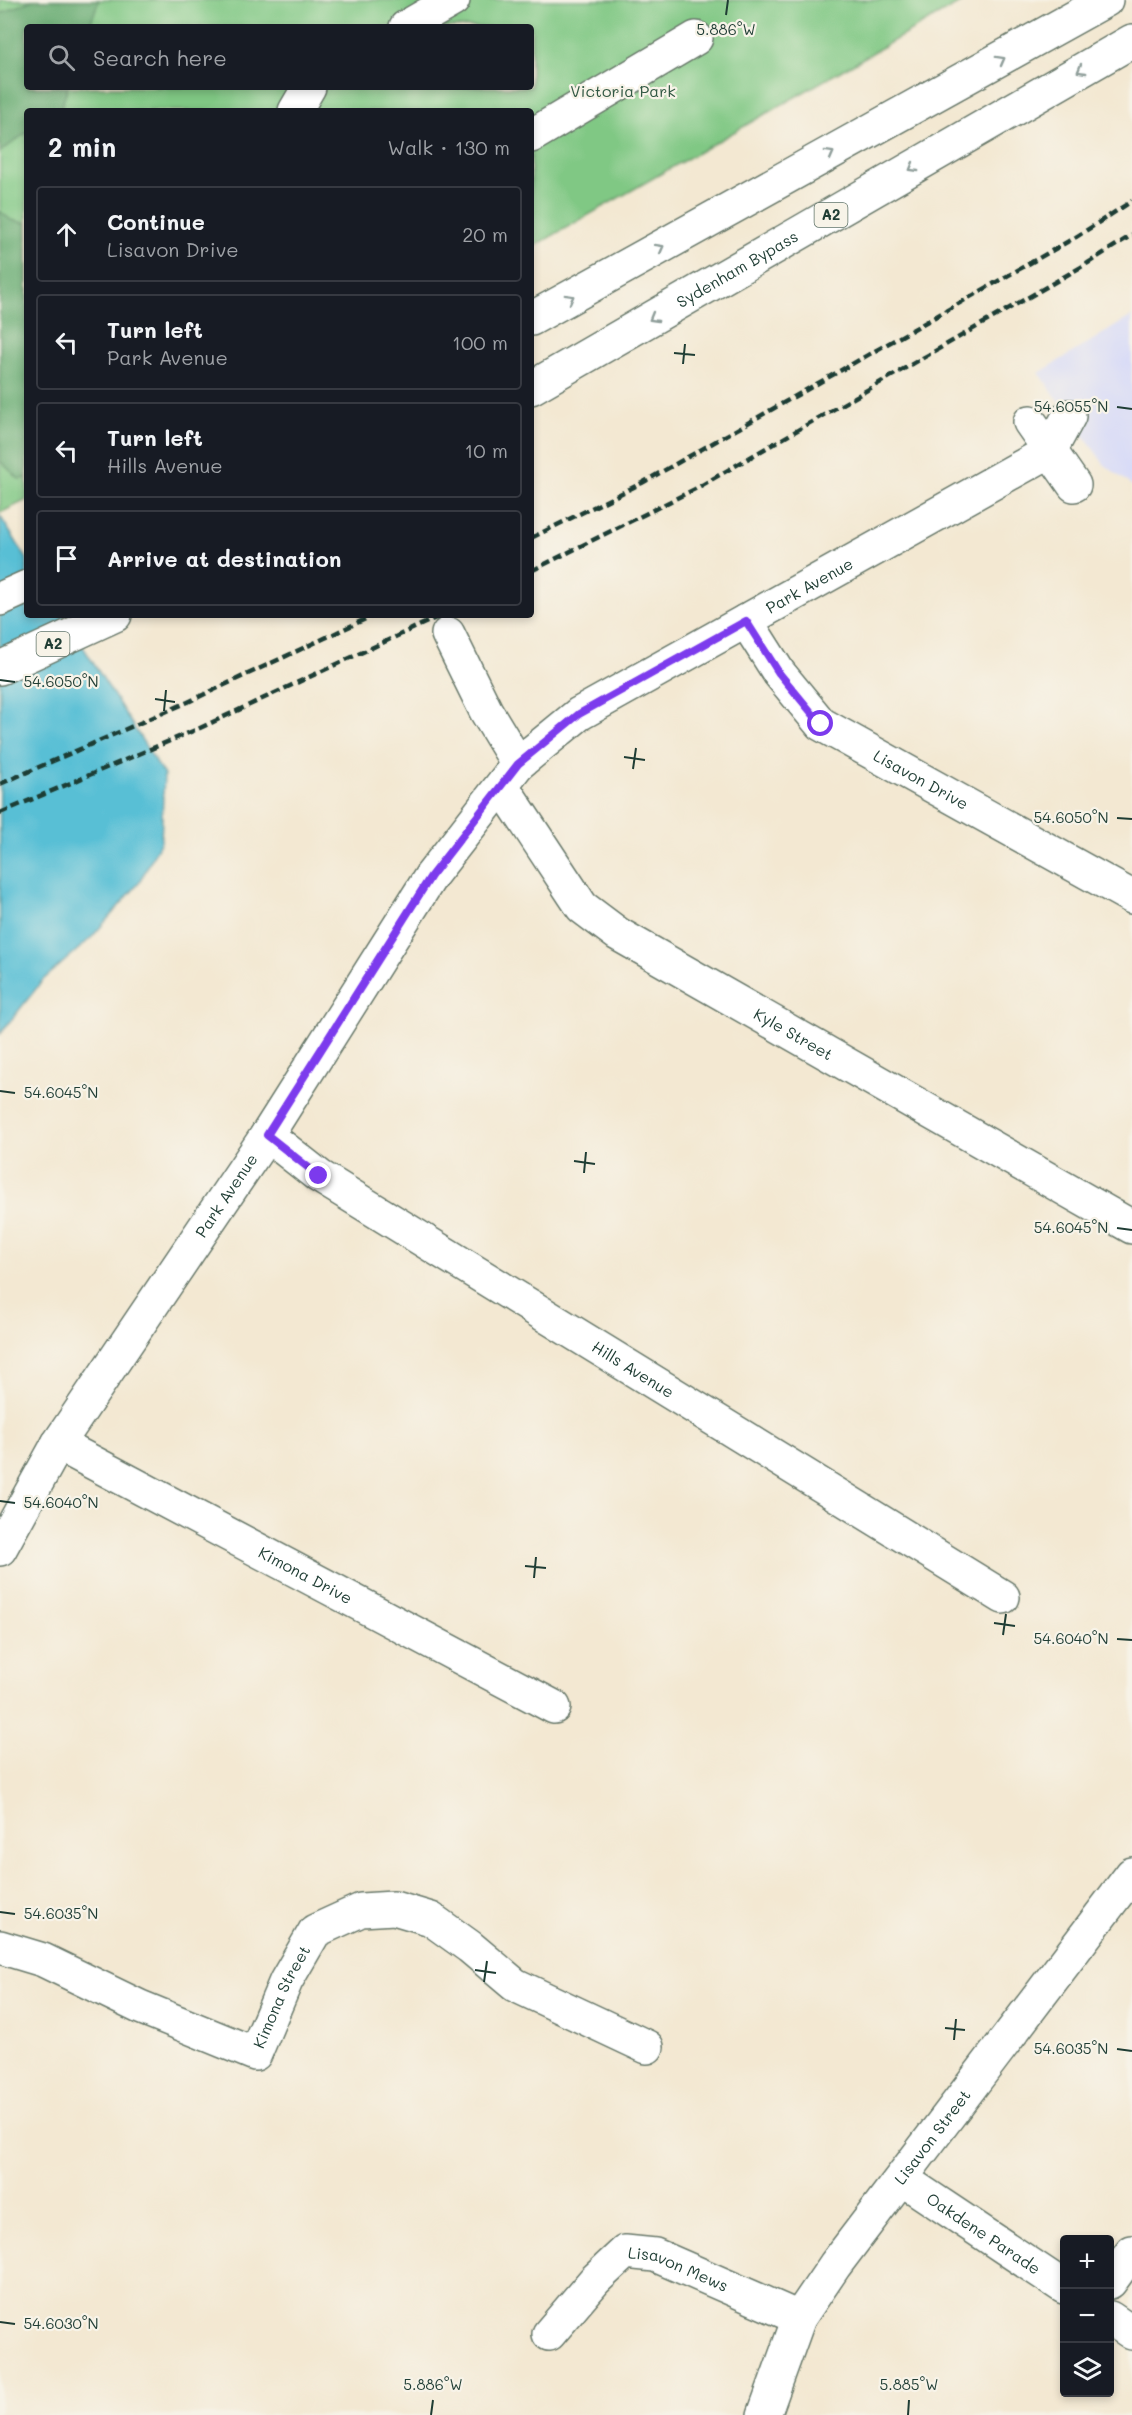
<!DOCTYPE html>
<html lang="en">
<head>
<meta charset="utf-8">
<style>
  body { margin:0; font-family:Mali,sans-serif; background:#242831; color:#f1f3f6 }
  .controls { position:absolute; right:18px; bottom:18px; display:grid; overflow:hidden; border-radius:6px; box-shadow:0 3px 9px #0003 }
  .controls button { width:54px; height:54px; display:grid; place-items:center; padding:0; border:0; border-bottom:2px solid #363941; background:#171b24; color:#f1f3f6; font:30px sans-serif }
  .stop { position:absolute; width:18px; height:18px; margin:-14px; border:4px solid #7c3aed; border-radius:50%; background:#fff }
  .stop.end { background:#7c3aed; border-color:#fff; box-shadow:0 2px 6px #0008 }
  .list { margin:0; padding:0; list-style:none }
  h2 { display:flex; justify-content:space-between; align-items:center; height:78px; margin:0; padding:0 24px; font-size:26px }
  h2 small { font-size:20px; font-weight:400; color:#9ea1a6 }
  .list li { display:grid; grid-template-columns:39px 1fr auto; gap:18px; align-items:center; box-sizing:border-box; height:96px; margin:0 12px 12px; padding:0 12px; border:2px solid #363941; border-radius:6px }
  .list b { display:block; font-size:22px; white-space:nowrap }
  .list p { margin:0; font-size:20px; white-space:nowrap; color:#9ea1a6 }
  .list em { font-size:20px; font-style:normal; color:#9ea1a6 }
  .icon { flex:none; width:33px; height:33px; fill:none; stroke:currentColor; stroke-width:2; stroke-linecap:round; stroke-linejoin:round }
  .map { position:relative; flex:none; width:1132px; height:2415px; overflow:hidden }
  .search { position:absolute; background:#171b24; box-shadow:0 3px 9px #0003; left:24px; top:24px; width:510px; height:66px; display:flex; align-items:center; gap:15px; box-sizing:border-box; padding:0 21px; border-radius:6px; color:#9ea1a6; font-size:22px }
  .panel { position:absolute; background:#171b24; box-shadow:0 3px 9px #0003; left:24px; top:108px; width:510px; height:510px; border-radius:6px }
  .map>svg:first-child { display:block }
  .built { fill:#d4d8f9 }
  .green { fill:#80c884; stroke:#50825c; stroke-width:1.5; fill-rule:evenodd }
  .forest { fill:#68ac72; stroke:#447453; stroke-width:1.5 }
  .water { fill:#58bfd5; stroke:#3c7e84; stroke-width:1.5 }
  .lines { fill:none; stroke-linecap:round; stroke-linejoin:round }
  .minor-casing { stroke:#69796b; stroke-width:36 }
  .highway-casing { stroke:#69796b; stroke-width:36 }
  .minor { stroke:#fff; stroke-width:33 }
  .highway { stroke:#fff; stroke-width:33 }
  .rail { stroke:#1f3d34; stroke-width:4.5; stroke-dasharray:9 4.5; stroke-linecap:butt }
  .oneway { stroke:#8f9e9a }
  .route { stroke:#7c3aed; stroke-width:8 }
  .ticks { fill:none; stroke:#1f3d34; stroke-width:2 }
  .labels { text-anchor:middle; stroke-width:4.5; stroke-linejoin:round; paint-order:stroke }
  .shield { fill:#f7f3e8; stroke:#60746a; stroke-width:1.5 }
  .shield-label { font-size:15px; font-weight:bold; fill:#1f3d34 }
  .park-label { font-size:16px; fill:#325944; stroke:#f7f3e8 }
  .street-label { font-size:16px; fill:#1f3d34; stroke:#f7f3e8 }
  .ticks-label { font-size:15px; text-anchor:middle; fill:#1f3d34; stroke:#f7f3e8; stroke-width:4.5; stroke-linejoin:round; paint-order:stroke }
</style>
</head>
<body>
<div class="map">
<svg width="1132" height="2415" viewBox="0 0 1132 2415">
  <rect width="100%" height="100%" fill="#f7f3e8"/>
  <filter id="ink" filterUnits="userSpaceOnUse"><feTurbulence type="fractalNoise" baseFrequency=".0167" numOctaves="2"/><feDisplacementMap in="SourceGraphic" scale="12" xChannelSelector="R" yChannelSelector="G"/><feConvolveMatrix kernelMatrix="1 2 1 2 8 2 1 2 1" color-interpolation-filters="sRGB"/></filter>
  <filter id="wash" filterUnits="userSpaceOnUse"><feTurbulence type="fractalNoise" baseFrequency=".008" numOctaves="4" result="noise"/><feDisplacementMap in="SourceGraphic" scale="24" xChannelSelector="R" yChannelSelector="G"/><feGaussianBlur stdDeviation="1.35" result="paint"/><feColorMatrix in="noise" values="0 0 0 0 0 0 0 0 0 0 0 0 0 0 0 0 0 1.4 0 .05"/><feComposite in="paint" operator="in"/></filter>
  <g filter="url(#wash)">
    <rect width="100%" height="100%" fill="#f3e8d2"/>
    <path class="built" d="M1132,316v170l-28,-22 -65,-91z"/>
    <path class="green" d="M0,0h965l-434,248v-137h-504v389l-27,13zM27,27h504v60h-504z"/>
    <g class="forest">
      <path d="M32,0h67l-10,27h-62v60h41l-7,21 -4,3h-30v21l-27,20v-138z"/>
      <path d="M0,211l11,9 16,3v255l-8,1 -19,-18z"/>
    </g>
    <path class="water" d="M0,516l27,43v56h36l101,160 -3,66 -22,42 -48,55 -48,42 -43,54z"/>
  </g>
  <g filter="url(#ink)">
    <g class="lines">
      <defs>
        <g id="minor">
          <path d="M406,27l47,-27"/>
          <path d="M295,111l14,-24"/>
          <path d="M531,136l165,-98"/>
          <path d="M1030,422l44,63"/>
          <path id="s1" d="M746,621l33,52 42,51 311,173"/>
          <path d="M448,634l38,77 32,53"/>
          <path id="s2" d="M502,786l80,121 36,27 514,293"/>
          <path id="s3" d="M267,1135l52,41 684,421"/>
          <path id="s4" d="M58,1444l496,263"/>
          <path id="s5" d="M0,1549l58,-105 209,-309 164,-259 87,-112 61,-50 471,-263 19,-35"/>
          <path id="s6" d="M0,1947l43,13 97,47 115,47 31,-73 29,-50 46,-21 33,-2 37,11 39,28 45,38 132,62"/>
          <path id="s7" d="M902,2179l162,108"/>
          <path d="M1110,2282l22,-30"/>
          <path d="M1110,2318l22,15"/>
          <path id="s8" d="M549,2334l46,-54 30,-28 30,3 144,63"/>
          <path id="s9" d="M764,2415l35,-97 36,-53 297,-391"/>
        </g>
        <g id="highway">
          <path d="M531,319l575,-319"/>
          <path id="s10" d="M531,388l601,-347"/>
          <path d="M0,599l27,-12"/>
          <path d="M0,668l115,-53"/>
        </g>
      </defs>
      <use href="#minor" class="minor-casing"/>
      <use href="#highway" class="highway-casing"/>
      <use href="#minor" class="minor"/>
      <use href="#highway" class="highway"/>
      <g class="rail">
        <path d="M531,538l111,-55 434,-246 56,-36"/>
        <path d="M531,571l164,-82 393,-226 44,-28"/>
        <path d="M0,784l188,-82 186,-87"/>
        <path d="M0,813l200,-85 242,-113"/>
      </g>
    </g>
    <defs><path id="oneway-chevron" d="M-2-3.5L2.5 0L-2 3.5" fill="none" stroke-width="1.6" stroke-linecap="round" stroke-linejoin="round" transform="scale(1.5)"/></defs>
    <g class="oneway">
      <use href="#oneway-chevron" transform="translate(1001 60) rotate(-29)"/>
      <use href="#oneway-chevron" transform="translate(1081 70) rotate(150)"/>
      <use href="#oneway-chevron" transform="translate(830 154) rotate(-29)"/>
      <use href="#oneway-chevron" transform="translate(913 168) rotate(150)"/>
      <use href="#oneway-chevron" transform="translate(660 248) rotate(-29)"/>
      <use href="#oneway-chevron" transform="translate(570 298) rotate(-29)"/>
      <use href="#oneway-chevron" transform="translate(653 318) rotate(150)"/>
    </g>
  </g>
  <g class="lines" filter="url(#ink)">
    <path class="route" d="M319,1176l-52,-41 164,-259 87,-112 61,-50 167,-93 33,52 42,51"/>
  </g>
  <path class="ticks" d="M726,15l2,-15M674,353l21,2M683,364l2,-20M1117,407l15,2M0,680l15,2M155,699l20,3M164,711l2,-21M624,757l21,3M633,769l3,-21M1117,818l15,1M0,1091l15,2M574,1161l21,3M584,1173l2,-21M1117,1228l15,2M0,1501l15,2M525,1566l21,2M534,1578l2,-21M994,1623l21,3M1003,1635l3,-21M1117,1639l15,1M0,1912l15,2M475,1970l21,3M484,1982l3,-21M945,2028l20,2M954,2040l2,-21M1117,2049l15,2M0,2322l15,2M431,2415l2,-15M908,2415l1,-15"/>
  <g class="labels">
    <g class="shield">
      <rect x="814.5" y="203" width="33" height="24" rx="4.5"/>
      <rect x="36.5" y="632" width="33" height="24" rx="4.5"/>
    </g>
    <g class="shield-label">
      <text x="831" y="220">A2</text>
      <text x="53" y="649">A2</text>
    </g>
    <g class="park-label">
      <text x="623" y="97">Victoria Park</text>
    </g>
    <g class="street-label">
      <text dy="6" stroke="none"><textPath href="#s10" startOffset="238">Sydenham Bypass</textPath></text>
      <text dy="6" stroke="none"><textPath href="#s5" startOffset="1284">Park Avenue</textPath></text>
      <text dy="6" stroke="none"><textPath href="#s1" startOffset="242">Lisavon Drive</textPath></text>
      <text dy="6" stroke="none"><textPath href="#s2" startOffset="392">Kyle Street</textPath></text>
      <text dy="6" stroke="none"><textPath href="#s5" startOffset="420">Park Avenue</textPath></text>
      <text dy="6" stroke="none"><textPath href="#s3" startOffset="435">Hills Avenue</textPath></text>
      <text dy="6" stroke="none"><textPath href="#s4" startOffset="280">Kimona Drive</textPath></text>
      <text dy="6" stroke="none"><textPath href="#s6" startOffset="340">Kimona Street</textPath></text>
      <text dy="6" stroke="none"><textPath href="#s9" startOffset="328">Lisavon Street</textPath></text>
      <text dy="6" stroke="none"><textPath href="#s7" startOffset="98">Oakdene Parade</textPath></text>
      <text dy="6" stroke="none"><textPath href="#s8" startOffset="168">Lisavon Mews</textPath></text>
    </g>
  </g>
  <g class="ticks-label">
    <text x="726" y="35">5.886°W</text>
    <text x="1071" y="412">54.6055°N</text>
    <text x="61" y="687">54.6050°N</text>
    <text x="1071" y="823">54.6050°N</text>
    <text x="61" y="1098">54.6045°N</text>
    <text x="1071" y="1233">54.6045°N</text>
    <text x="61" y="1508">54.6040°N</text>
    <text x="1071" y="1644">54.6040°N</text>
    <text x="61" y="1919">54.6035°N</text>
    <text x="1071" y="2054">54.6035°N</text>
    <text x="61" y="2329">54.6030°N</text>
    <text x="433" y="2390">5.886°W</text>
    <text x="909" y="2390">5.885°W</text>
  </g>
</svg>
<div class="controls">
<button>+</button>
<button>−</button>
<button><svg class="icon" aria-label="layers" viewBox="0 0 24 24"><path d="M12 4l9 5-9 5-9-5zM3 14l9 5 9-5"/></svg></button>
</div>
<div class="stop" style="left:821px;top:724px"></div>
<div class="stop end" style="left:319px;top:1176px"></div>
<div class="search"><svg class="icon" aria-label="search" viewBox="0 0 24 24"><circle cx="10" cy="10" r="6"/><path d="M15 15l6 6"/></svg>Search here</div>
<section class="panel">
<h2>2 min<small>Walk · 130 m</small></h2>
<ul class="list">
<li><svg class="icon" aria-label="ahead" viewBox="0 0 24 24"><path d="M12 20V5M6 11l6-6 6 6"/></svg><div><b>Continue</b><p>Lisavon Drive</p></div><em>20 m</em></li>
<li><svg class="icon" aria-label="left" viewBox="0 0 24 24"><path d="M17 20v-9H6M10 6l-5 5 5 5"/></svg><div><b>Turn left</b><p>Park Avenue</p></div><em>100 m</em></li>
<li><svg class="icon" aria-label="left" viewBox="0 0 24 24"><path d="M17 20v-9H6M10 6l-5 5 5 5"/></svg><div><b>Turn left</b><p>Hills Avenue</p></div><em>10 m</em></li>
<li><svg class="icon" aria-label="arrive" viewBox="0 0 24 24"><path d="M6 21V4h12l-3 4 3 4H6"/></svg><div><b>Arrive at destination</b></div></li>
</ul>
</section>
</div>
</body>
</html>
